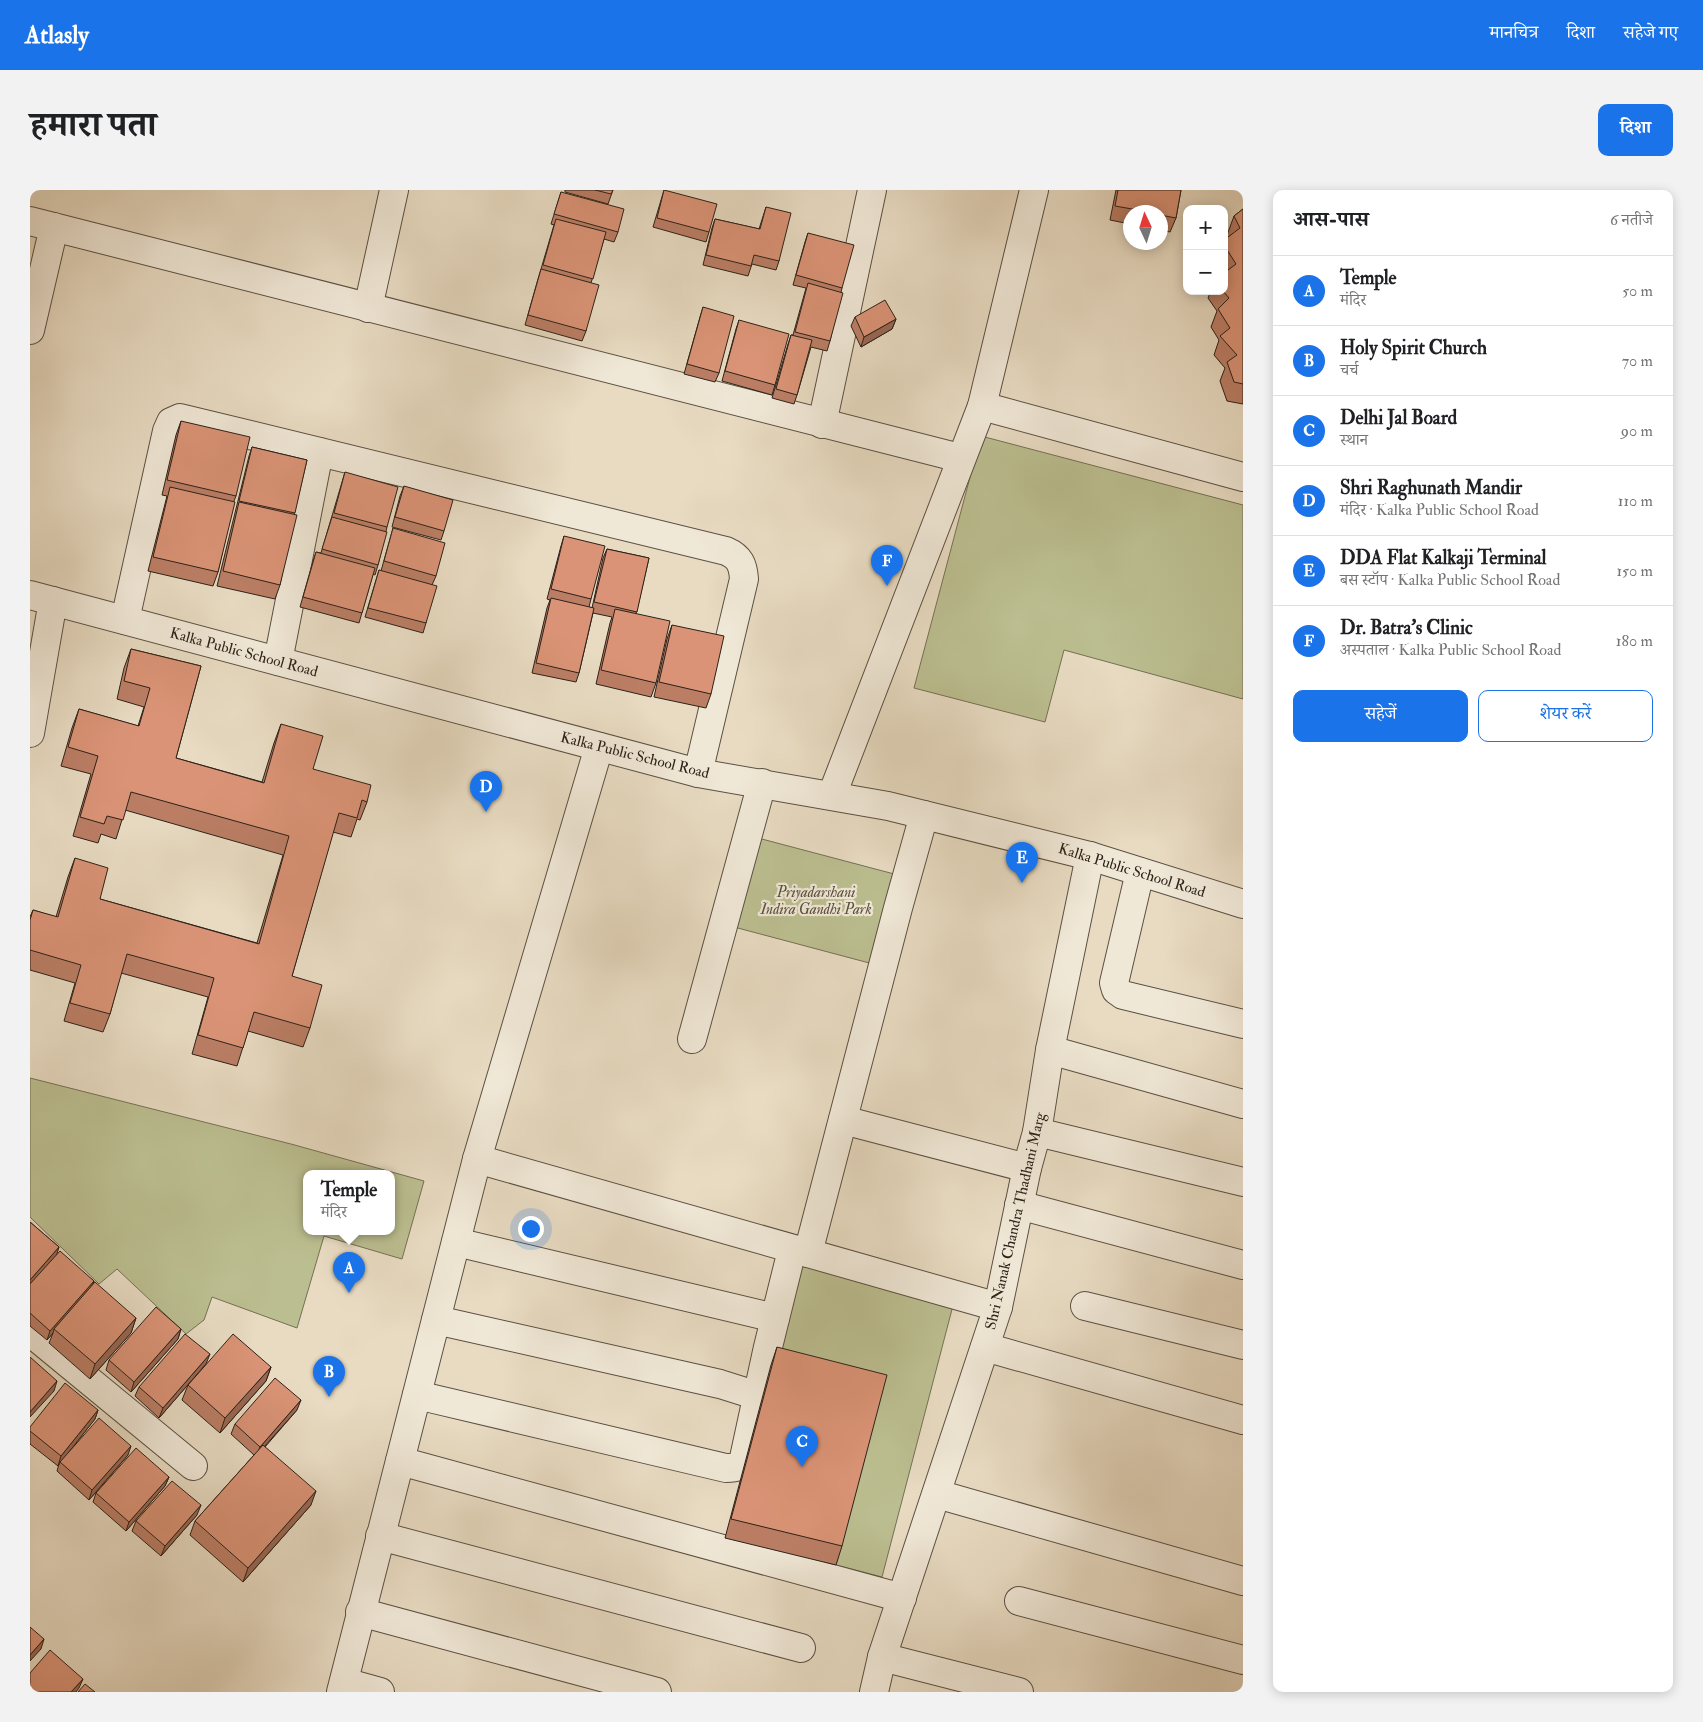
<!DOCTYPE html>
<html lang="hi">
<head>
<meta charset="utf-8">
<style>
  body { margin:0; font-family:"IM FELL Double Pica","Noto Serif Devanagari",serif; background:#f2f2f2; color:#202124 }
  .controls { position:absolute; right:15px; top:15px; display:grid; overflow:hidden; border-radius:10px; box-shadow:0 2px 12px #0003 }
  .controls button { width:45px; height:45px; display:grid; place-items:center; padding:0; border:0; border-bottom:1px solid #e0e0e0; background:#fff; color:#202124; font:25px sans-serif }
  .compass { position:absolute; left:1093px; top:15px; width:45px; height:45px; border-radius:50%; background:#fff; box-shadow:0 2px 12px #0003; rotate:356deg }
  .you { position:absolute; left:500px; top:1038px; width:18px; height:18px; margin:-12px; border:4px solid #fff; border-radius:50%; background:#1a73e8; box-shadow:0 0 0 8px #1a73e833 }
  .badge { display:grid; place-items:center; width:32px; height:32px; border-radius:50%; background:#1a73e8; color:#fff; font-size:16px; font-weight:700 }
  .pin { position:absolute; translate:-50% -41px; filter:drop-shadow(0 1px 2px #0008) }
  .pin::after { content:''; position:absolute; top:26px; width:18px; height:15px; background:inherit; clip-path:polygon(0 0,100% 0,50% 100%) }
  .popup { position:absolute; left:273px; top:980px; width:92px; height:65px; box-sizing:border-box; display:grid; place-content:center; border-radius:10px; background:#fff; filter:drop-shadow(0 1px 4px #0005); font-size:16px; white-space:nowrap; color:#757577 }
  .popup b { font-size:19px; color:#202124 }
  .popup::after { content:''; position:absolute; left:50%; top:100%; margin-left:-10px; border:10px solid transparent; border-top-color:#fff }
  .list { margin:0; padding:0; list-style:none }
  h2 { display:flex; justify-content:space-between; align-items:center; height:65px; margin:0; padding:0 20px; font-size:21px }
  h2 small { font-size:16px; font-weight:400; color:#757577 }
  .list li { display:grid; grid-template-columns:32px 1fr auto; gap:15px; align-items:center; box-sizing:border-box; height:70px; padding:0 20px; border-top:1px solid #e0e0e0 }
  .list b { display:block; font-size:19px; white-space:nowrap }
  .list p { margin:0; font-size:16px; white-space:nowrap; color:#757577 }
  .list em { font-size:16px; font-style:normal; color:#757577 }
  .actions { display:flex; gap:10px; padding:15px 20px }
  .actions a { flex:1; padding:11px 0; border:1px solid #1a73e8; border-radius:10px; text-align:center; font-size:18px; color:#1a73e8 }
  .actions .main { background:#1a73e8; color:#fff }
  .map { position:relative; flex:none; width:1213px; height:1502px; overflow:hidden; border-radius:10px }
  header { display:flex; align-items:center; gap:30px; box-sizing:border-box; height:70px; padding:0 25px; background:#1a73e8; color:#fff }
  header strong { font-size:24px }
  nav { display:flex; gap:28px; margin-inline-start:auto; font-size:18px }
  .intro { display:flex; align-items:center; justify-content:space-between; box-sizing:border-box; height:120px; padding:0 30px }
  h1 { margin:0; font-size:35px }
  .button { padding:12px 22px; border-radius:10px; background:#1a73e8; color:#fff; font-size:18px; font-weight:700 }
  main { display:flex; gap:30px; padding:0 30px }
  aside { flex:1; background:#fff; border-radius:10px; box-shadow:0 2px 12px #0003 }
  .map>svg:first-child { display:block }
  .green { fill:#bbbe90; stroke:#747054; fill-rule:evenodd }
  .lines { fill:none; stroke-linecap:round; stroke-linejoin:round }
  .minor-casing { stroke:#5b5043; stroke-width:30 }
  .minor { stroke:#f0e8d7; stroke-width:28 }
  .wall { fill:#bb7e65; stroke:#2c2119 }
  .shaded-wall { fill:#996753; stroke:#2c2119 }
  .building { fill:#da9376; stroke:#2c2119 }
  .labels { text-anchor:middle; stroke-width:4.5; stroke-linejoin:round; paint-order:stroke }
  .street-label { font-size:15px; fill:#2c2119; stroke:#f0e8d7 }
  .park-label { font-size:15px; font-style:italic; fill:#57503d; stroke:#f0e8d7 }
</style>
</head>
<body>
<header>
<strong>Atlasly</strong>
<nav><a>मानचित्र</a><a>दिशा</a><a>सहेजे गए</a></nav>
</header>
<div class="intro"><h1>हमारा पता</h1><a class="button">दिशा</a></div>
<main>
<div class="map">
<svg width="1213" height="1502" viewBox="0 0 1213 1502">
  <rect width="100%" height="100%" fill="#e8dbc2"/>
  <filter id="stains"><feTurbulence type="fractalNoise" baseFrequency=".004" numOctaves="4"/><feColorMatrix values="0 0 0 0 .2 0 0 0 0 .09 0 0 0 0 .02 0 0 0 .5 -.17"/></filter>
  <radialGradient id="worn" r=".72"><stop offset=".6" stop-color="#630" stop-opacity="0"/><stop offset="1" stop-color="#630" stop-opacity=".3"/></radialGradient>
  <g class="green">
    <path d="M951,246l262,69v194l-179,-49 -19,72 -131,-34z"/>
    <path d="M728,648l140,37 -25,89 -139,-37z"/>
    <path d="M0,888l261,66 133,37 -22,78 -78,-23 -27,92 -85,-31 -8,23 -18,14 -69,-65 -18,15 -69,-67zM276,984h86v58h-86z"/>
    <path d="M769,1064l157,40 -74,283 -46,-12 44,-172 -109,-28z"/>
  </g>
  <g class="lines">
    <defs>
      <g id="minor">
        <path d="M0,31l930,237"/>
        <path d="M338,118l26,-118"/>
        <path d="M0,140l24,-103"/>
        <path d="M952,216l261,71"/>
        <path d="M792,234l50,-234"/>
        <path d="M0,405l668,178 190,33 202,50 153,48"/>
        <path d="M95,430l42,-189 4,-9 9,-4 546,133c14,6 17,14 18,28l-46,194"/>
        <path d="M248,471l41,-209"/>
        <path d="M0,543l23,-132"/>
        <path d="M802,605l150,-389 52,-216"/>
        <path d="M1110,682l-26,111 2,7 7,5 120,29"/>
        <path d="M662,849l70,-256"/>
        <path d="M1020,860l193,54"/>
        <path d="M813,930l184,48"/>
        <path d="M1007,942l206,50"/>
        <path d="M447,969l521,148"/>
        <path d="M989,1015l224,60"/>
        <path d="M426,1052l319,76"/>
        <path d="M778,1063l90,-345 26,-93"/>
        <path d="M1055,1116l158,39"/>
        <path d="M406,1130l284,64 38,12"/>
        <path d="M0,1142l163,134"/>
        <path d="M955,1157l258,73"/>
        <path d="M387,1205l309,73c9,0 14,0 18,-10l24,-111 24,-97"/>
        <path d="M370,1271l502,137"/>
        <path d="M907,1304l306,87"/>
        <path d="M350,1346l421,112"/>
        <path d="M989,1411l224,59"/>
        <path d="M330,1422l297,80"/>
        <path d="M852,1467l137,35"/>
        <path d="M314,1492l36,10"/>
        <path d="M311,1502l136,-533 122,-412"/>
        <path d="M844,1502l8,-35 116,-350 29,-139 10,-36 13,-82 40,-194"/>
      </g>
    </defs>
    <use href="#minor" class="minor-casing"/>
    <use href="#minor" class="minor"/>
  </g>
  <g class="wall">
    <path d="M535,0h48l-5,14 -43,-12z"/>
    <path d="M634,0l45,42 -3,10 -53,-15z"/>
    <path d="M1086,0h65l-5,28 -6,14 -10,-2v-18h-30v12l-20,-4z"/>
    <path d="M531,2l57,40 -4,10 -10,-3 -13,44 -5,48 -4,10 -57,-16 13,-46 3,-10 13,-44 -3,-1z"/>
    <path d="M736,17l13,54 -3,9 -24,-6 -4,12 -45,-11 9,-37 3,-9 44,10z"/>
    <path d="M1213,19v195l-16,-3 -7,-20 5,-13 -11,-13 5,-15 -8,-13 6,-16 -9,-13 3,-7h13v-51l4,-3 -1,-2 7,-19z"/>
    <path d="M778,43l34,55 -12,53 -3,10 -16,-4 -14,48 -3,9 -22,-6 16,-54 3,-9h2l13,-47 -13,-3 12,-43z"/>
    <path d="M673,117l16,66 -4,9 -31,-8 16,-57z"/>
    <path d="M825,127l41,2 -4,10 -31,18 -10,-21z"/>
    <path d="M709,130l36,65 -3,10 -50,-14 14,-52z"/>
    <path d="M151,231l55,75 -2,5 -16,71 -5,14 -65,-15 19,-75 -5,-1 14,-60z"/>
    <path d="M222,257l55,13 -13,55 -14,70 -5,14 -58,-13 32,-130z"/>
    <path d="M315,282l42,55 -9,38 -3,10 -2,-1 -14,49 -59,-16 13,-46 3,-9 5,1z"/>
    <path d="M374,296l40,45 -3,9 -49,-13 8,-31z"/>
    <path d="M363,338l43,48 -4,9 -6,38 -3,10 -58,-16 11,-37 3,-10 2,1z"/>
    <path d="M534,346l27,63 -2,8 3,1 11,-50 4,-9 42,9 -13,56 20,69 -5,14 -55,-13 14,-61 2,-6 -19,-4 -14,60 -3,9 -44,-9 15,-65 3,-8 -3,-1 14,-53z"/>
    <path d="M642,435l39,69 -5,14 -52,-11 13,-58z"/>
    <path d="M101,459l70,17 -25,92 86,24 12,-39 7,-19 32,45 54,33 -7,18 -3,-1 -6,18 -18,-5 -41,144 18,52 -7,19 -55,-16 -11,35 -45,-12 16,-57 -87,-24 -11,41 -7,18 -39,-11 11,-38 -45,-13v-53l3,-7 23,7 12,-40 7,-19 25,41 157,44 26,-88 -158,-45 -9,29 -15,-5 -3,9 -25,-7 18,-62 -30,-8 11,-38 7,-19 59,17 6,-19 -27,-8 7,-31z"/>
    <path d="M0,1032l29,25 -3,7 38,27 -2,4 44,33 -5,15 -41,46 -41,-36 4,-10 -6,7 -17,-14z"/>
    <path d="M151,1139l-3,10 -47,53 -25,-22 3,-10z"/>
    <path d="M747,1157l65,199 -6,19 -111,-27 46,-173z"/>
    <path d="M176,1174l-47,54 -24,-22 4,-9z"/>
    <path d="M241,1177l-5,14 -46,52 -38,-33 6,-15z"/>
    <path d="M68,1220l-3,9 -24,30 57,6 -39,45 -32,-29 2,-7 -1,2 -28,-22v-17z"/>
    <path d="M267,1220l-32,37 46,58 -68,77 -53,-47 5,-14 59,-66 -23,-21 4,-10z"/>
    <path d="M139,1287l-4,9 -39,45 -33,-29 3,-9z"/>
    <path d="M167,1325l-36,41 -29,-25 4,-10z"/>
  </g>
  <g class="shaded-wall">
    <path d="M866,129l-4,10 -31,18 3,-10z"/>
    <path d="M29,1057l-3,10 -26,29v-6z"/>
    <path d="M64,1091l-3,9 -37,39 -1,4 -6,7 3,-9z"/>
    <path d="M106,1128l-5,15 -41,46 5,-15z"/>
    <path d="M151,1139l-3,10 -47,53 3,-10z"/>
    <path d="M180,1164l-4,10 -47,54 4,-10z"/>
    <path d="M241,1177l-5,14 -46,52 5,-15z"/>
    <path d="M27,1191l-3,10 -24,26v-5z"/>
    <path d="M271,1210l-4,10 -41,46 4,-9z"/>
    <path d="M68,1220l-3,9 -34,43h-1l-2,4 3,-10z"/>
    <path d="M101,1256l-3,9 -39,45 3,-10z"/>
    <path d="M139,1287l-4,9 -39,45 3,-9z"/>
    <path d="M286,1301l-5,14 -68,77 5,-14z"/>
    <path d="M171,1315l-4,10 -36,41 4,-10z"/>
    <path d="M14,1449l-3,10 -11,12v-6z"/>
    <path d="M53,1489l-4,9 -3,4h-5z"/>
  </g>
  <g class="building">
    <path d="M565,0h18l-2,4z"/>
    <path d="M634,0l53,14 -8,28 -52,-14z"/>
    <path d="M1088,0h63l-5,28 -16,-3v-3h-11l-34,-6z"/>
    <path d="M531,2l63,17 -6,23 -64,-18z"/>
    <path d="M736,17l25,6 -12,48 -25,-6 -3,11 -45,-11 9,-36 45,10z"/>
    <path d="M1213,19v175l-9,-2 -7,-20 10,-7 -17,-19 10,-8 -12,-19 11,-11 -6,-7h1v-18l12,-9 -12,-19v-5l16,-12 -6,-12z"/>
    <path d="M526,29l50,13 -13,47 -50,-14z"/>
    <path d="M778,43l46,12 -12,43 -46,-13z"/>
    <path d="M511,79l58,16 -13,46 -58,-16z"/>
    <path d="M778,93l35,10 -13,48 -35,-9z"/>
    <path d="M855,110l11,19 -32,18 -9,-20z"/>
    <path d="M673,117l31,9 -15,57 -32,-9z"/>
    <path d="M709,130l50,14 -14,51 -50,-14z"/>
    <path d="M761,145l21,5 -15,55 -21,-6z"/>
    <path d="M151,231l69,16 -14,59 -69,-16z"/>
    <path d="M222,257l55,13 -12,53 -56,-12z"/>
    <path d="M315,282l53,15 -11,40 -53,-14z"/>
    <path d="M374,296l49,14 -9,31 -49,-14z"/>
    <path d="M140,297l65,15 -17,70 -65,-15z"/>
    <path d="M209,312l58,13 -17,70 -57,-14z"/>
    <path d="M302,327l55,15 -9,33 -56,-16z"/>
    <path d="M363,338l52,15 -9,33 -52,-15z"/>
    <path d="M534,346l41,10 -14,53 -40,-10z"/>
    <path d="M577,359l42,9 -12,54 -43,-10z"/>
    <path d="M286,362l59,16 -13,45 -59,-16z"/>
    <path d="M349,380l58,16 -11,37 -58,-15z"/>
    <path d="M521,408l43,10 -15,65 -43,-10z"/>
    <path d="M585,419l55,12 -14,62 -55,-13z"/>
    <path d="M642,435l52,11 -13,58 -52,-12z"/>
    <path d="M101,459l70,17 -25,92 88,25 17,-59 42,12 -10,33 58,16 -4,17 -5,-2 -5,18 -18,-5 -47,163 30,9 -12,43 -56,-16 -11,36 -45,-13 16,-57 -87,-24 -17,60 -40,-11 11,-38 -51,-15v-30l3,-10 25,7 17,-59 33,10 -8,31 159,45 30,-108 -158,-44 -8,28 -16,-4 -3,8 -24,-7 18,-61 -30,-9 11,-38 60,17 11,-38 -26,-7z"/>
    <path d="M0,1032l29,25 -29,33z"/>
    <path d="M30,1061l34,30 -44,50 -20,-18v-29z"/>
    <path d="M65,1092l41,36 -41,46 -41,-35z"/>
    <path d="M126,1117l25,22 -47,53 -25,-22z"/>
    <path d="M155,1144l25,20 -47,54 -24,-21z"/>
    <path d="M203,1144l38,33 -46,51 -37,-33z"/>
    <path d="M747,1157l110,28 -45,171 -111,-27z"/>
    <path d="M0,1167l27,24 -27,31z"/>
    <path d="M245,1188l26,22 -41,47 -25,-23z"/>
    <path d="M35,1193l33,27 -37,46 -31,-25v-4z"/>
    <path d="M69,1228l32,28 -39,44 -32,-28z"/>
    <path d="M233,1255l53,46 -68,77 -53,-47z"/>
    <path d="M106,1258l33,29 -40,45 -33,-29z"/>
    <path d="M142,1291l29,24 -36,41 -29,-25z"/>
    <path d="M0,1437l14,12 -14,16z"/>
    <path d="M20,1460l33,29 -12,13h-41v-19z"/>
    <path d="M55,1494l10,8h-17z"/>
  </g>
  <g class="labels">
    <g class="street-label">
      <text transform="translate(214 462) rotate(15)" y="5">Kalka Public School Road</text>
      <text transform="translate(605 565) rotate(14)" y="5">Kalka Public School Road</text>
      <text transform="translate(1102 680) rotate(17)" y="5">Kalka Public School Road</text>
      <text transform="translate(985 1031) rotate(-77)" y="5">Shri Nanak Chandra Thadhani Marg</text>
    </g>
    <g class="park-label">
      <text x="786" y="707">Priyadarshani<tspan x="786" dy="17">Indira Gandhi Park</tspan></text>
    </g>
  </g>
  <rect width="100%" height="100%" filter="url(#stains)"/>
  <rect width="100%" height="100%" fill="url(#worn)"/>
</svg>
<div class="controls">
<button>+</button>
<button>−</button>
</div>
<svg class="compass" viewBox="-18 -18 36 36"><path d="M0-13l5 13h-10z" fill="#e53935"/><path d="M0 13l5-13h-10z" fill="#757577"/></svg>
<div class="you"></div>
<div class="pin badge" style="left:319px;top:1103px">A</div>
<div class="popup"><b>Temple</b>मंदिर</div>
<div class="pin badge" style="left:299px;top:1207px">B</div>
<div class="pin badge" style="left:772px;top:1277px">C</div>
<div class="pin badge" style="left:456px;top:622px">D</div>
<div class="pin badge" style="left:992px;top:693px">E</div>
<div class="pin badge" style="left:857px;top:396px">F</div>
</div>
<aside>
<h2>आस-पास<small>6 नतीजे</small></h2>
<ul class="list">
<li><span class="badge">A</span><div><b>Temple</b><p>मंदिर</p></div><em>50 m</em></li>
<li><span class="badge">B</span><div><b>Holy Spirit Church</b><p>चर्च</p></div><em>70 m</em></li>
<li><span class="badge">C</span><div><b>Delhi Jal Board</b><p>स्थान</p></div><em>90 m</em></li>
<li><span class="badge">D</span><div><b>Shri Raghunath Mandir</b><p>मंदिर · Kalka Public School Road</p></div><em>110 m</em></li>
<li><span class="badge">E</span><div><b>DDA Flat Kalkaji Terminal</b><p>बस स्टॉप · Kalka Public School Road</p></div><em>150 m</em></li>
<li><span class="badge">F</span><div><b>Dr. Batra's Clinic</b><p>अस्पताल · Kalka Public School Road</p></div><em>180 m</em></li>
</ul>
<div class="actions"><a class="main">सहेजें</a><a>शेयर करें</a></div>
</aside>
</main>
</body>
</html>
